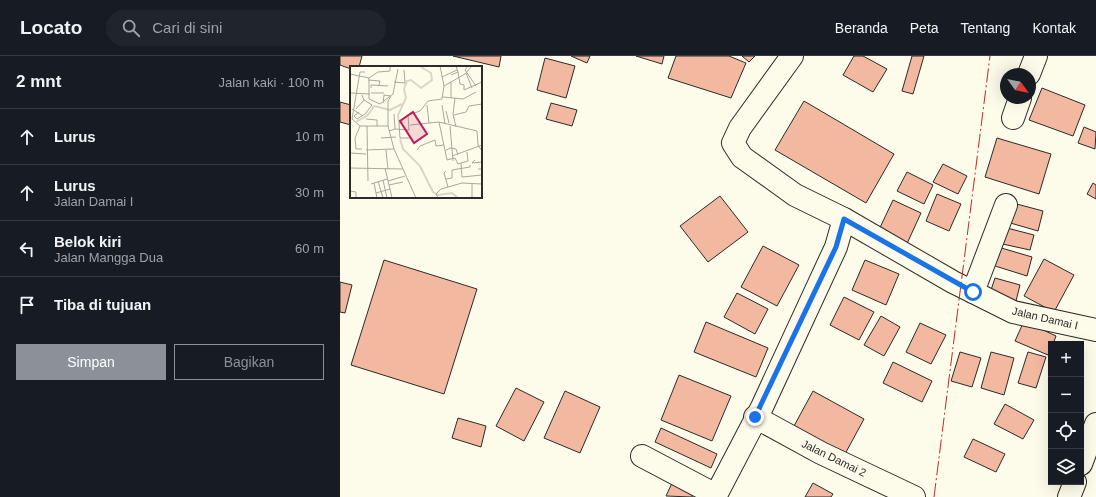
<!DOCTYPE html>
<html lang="id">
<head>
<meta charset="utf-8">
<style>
  body { margin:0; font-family:Helvetica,sans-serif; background:#20242c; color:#f1f3f6 }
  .controls { position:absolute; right:12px; bottom:12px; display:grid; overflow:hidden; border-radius:0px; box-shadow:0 4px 16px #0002 }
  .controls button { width:36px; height:36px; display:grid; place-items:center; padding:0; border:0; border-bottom:1px solid #363941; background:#171b24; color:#f1f3f6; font:20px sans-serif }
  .compass { position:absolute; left:660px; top:12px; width:36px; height:36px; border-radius:50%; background:#171b24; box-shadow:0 4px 16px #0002; rotate:123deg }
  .stop { position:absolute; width:12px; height:12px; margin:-9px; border:3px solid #1a73e8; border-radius:50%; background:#fff }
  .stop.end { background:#1a73e8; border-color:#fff; box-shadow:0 1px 4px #0008 }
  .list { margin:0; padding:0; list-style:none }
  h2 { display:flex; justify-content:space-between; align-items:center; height:52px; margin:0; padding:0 16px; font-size:17px }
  h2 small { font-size:13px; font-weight:400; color:#9ea1a6 }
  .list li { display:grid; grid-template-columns:26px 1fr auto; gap:12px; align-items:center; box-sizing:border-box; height:56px; padding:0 16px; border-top:1px solid #363941 }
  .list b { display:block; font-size:15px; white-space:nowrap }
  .list p { margin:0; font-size:13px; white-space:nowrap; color:#9ea1a6 }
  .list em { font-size:13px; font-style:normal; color:#9ea1a6 }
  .actions { display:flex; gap:8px; padding:12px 16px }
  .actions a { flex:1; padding:9px 0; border:1px solid #8c9099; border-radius:0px; text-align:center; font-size:14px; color:#8c9099 }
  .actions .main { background:#8c9099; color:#fff }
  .icon { flex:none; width:22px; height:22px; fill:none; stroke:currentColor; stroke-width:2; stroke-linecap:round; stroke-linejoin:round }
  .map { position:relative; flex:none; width:756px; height:441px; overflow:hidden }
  header { display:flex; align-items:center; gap:24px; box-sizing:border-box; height:56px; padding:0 20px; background:#171b24; border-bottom:1px solid #363941 }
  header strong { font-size:19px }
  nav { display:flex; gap:22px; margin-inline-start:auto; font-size:14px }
  .search { width:280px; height:36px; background:#20242c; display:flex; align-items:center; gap:10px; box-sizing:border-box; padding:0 14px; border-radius:22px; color:#9ea1a6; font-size:15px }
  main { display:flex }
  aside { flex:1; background:#171b24 }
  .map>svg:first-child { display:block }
  .building { fill:#f2b8a0; stroke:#2b2b2b }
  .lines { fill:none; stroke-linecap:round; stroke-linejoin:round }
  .minor-casing { stroke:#2b2b2b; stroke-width:24 }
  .minor { stroke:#fdfbea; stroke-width:22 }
  .power { stroke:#c62828; stroke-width:1; stroke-dasharray:14 3 2 3; stroke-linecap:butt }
  .route { stroke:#1a73e8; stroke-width:5 }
  .labels { text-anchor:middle; stroke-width:3; stroke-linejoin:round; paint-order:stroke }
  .street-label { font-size:11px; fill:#2b2b2b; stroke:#fdfbea }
  .inset-river { fill:none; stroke:#d8d7c9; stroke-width:2 }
  .inset-road { fill:none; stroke:#a9a89e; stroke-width:1 }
  .view { fill:#c2185b; fill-opacity:0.15; stroke:#c2185b; stroke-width:2 }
  .inset-edge { fill:none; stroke:#2b2b2b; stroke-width:2 }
</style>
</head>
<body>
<header>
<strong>Locato</strong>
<div class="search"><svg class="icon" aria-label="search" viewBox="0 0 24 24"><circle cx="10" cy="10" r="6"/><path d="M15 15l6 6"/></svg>Cari di sini</div>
<nav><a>Beranda</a><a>Peta</a><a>Tentang</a><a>Kontak</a></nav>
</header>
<main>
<aside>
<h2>2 mnt<small>Jalan kaki · 100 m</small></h2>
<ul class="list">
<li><svg class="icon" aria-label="ahead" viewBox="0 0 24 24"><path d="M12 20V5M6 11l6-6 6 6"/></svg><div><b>Lurus</b></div><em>10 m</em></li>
<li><svg class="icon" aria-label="ahead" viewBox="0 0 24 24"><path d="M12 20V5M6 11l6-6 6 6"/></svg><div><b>Lurus</b><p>Jalan Damai I</p></div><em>30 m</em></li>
<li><svg class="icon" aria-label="left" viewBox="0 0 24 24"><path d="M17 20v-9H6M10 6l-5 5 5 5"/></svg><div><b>Belok kiri</b><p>Jalan Mangga Dua</p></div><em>60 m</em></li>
<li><svg class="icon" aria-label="arrive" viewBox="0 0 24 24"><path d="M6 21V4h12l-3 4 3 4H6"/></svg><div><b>Tiba di tujuan</b></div></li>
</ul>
<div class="actions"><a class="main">Simpan</a><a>Bagikan</a></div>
</aside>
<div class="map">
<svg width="756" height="441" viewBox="0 0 756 441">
  <rect width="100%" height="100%" fill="#fdfbea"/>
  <g class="building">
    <path d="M0,0h22l-3,11h-8v2l-11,-4z"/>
    <path d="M113,0h48l-2,11z"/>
    <path d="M231,0h19l-3,7z"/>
    <path d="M296,0h28l-2,8z"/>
    <path d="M336,0h53l17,7 -15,35 -63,-20z"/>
    <path d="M402,0h13l-6,6z"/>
    <path d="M514,0h9l24,13 -14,23 -30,-17z"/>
    <path d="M572,0h12l-11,38 -11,-3z"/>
    <path d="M205,2l30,8 -9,32 -29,-8z"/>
    <path d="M702,32l43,17 -12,31 -44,-16z"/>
    <path d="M464,45l90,53 -28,49 -91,-53z"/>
    <path d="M0,46l11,3v20l-11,-3z"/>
    <path d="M211,47l26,7 -5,16 -26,-7z"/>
    <path d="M744,71l12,5 -1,17 -17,-6z"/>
    <path d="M657,82l54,16 -12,40 -54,-17z"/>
    <path d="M603,108l24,12 -9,18 -25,-12z"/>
    <path d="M567,116l26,13 -9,19 -27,-13z"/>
    <path d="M753,127l3,2v14l-9,-5z"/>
    <path d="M597,138l24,10 -12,27 -23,-10z"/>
    <path d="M380,140l28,36 -40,30 -28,-36z"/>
    <path d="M553,144l28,13 -16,35 -28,-14z"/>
    <path d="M673,147l30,8 -5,20 -31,-9z"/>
    <path d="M663,171l31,8 -4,15 -32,-7z"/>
    <path d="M423,190l36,19 -22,41 -36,-19z"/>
    <path d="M658,191l34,10 -5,19 -35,-11z"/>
    <path d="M704,203l30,16 -20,37 -30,-16z"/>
    <path d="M44,204l93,29 -33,105 -93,-29z"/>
    <path d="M525,204l34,14 -13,31 -34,-15z"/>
    <path d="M655,222l25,7 -4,16 -26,-8z"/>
    <path d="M0,226l12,3 -7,28 -5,-1z"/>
    <path d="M397,237l31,16 -13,25 -31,-17z"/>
    <path d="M504,241l30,15 -15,28 -29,-15z"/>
    <path d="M541,260l19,11 -16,29 -20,-11z"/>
    <path d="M684,265l32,15 -3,8h-2l-3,11 -33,-14z"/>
    <path d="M366,266l62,26 -12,29 -62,-25z"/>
    <path d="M580,267l26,12 -15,29 -25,-12z"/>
    <path d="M620,296l21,6 -9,29 -21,-6z"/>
    <path d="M651,296l23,6 -10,37 -23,-7z"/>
    <path d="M688,296l18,5 -10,31 -18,-5z"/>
    <path d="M553,306l39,19 -10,21 -39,-19z"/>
    <path d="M339,319l52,21 -19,45 -51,-21z"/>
    <path d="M176,332l28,14 -20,39 -28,-15z"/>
    <path d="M225,335l35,16 -20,46 -36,-15z"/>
    <path d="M473,335l51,28 -19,35 -51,-28z"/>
    <path d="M665,348l29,16 -11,19 -29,-15z"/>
    <path d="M118,362l28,8 -5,21 -29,-9z"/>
    <path d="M321,372l56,26 -6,14 -56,-26z"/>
    <path d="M633,383l32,15 -9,18 -32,-15z"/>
    <path d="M332,427l22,10 -2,4 -26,-1z"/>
    <path d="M473,427l20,11 -2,3h-26z"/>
  </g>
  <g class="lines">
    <defs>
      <g id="minor">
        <path d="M452,0l-52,72 -7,15 9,14 53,38 49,24 109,63 60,30 83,18"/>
        <path d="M689,18l7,-18"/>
        <path d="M673,62l7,-20"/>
        <path d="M633,236l33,-87"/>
        <path d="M415,361l66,36 93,44"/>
        <path d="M302,400l74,39"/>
        <path d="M741,408l15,-40"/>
        <path d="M375,441l47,-90 74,-160 8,-28"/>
        <path d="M729,441l6,-15"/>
      </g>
    </defs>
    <use href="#minor" class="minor-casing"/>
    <use href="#minor" class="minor"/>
    <path class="power" d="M594,441l56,-441"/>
  </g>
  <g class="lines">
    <path class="route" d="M415,361l81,-170 8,-28 129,73"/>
  </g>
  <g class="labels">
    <g class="street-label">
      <text transform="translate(705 262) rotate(13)" y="4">Jalan Damai I</text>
      <text transform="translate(494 402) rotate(26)" y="4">Jalan Damai 2</text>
    </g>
  </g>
  <g transform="translate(10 10)">
    <rect width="132" height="132" fill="#fdfbea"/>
    <path class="inset-river" d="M56,32l-2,-9 3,-8 4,-1 10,8 11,-8 -1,-7 -10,-6M6,56l12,-7 6,-9 16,4 12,-6M49,57l-1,-8 8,-17M50,73l3,10 17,17 13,26 5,3 14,-2 6,5"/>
    <path class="inset-road" d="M118,0l-3,4 11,16M15,6h-5l-8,47 8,7h28l6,23 9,20M108,6l2,12 4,1v5l18,-8M116,7l6,15M0,8l19,4v21l11,5 13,-10 5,-25M101,9l7,-3 -2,-6M92,11l15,-7M19,12l9,-6 12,-1v-5M18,14l12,1 -1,4M44,16l11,1 -1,-13M94,20l21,-12 6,-7M21,22v-3l17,1M0,27l20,1M21,27h13M93,31l20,2 13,-7M101,32v-16M105,32l-2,16 3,13M33,37l1,-8 7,1 -3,5v25M77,39l2,18M92,39l3,19M2,43l11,7M6,43l8,-9 -2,-5M96,45l3,12M9,46l-5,4 3,3 8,-5 7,-9 -8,-5M44,48l1,15M104,49l12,-3 3,-6 13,-2M16,53l11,1v6M53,56l-4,1 1,15h10M89,56l8,38 8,-2 3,6 3,-1M60,59l29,-3 38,9 1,14 4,6M10,60l-5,12 1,11h6M17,60l1,55M100,60l3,35M39,65l6,-2 14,1 -1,-15 12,-4 8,-10 14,-2 2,-13 -4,-20M31,72l15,-1M16,84l28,-1M36,84l2,19M67,84l3,-4 15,-6 1,6 8,-1M95,85l5,-3 6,1 2,6M117,86l1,9 -7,2 1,14 20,-2v-6h-4M0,87l16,1M102,90l30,-11M125,94l-3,3 10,-1M0,102l53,1 13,29M35,102l7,30M96,105l-2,2 4,14M96,113l6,-1v-8l18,-3v-2M33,114l4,18M28,115l5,17M38,115l17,-5M24,117l3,15M21,118l16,-5M39,119l14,-3M0,125l6,1v6M26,127l14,-4M88,132l-2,-4 5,-5 21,-6 20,1M122,132v-14"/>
    <path class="view" d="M63,46l14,22 -13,9 -14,-22z"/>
    <rect width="132" height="132" class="inset-edge"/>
  </g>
</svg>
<div class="controls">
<button>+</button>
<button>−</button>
<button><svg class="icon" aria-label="locate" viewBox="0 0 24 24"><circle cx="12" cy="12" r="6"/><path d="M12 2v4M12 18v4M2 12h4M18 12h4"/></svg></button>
<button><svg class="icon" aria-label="layers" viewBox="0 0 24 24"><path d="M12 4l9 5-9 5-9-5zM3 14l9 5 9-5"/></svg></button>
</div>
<svg class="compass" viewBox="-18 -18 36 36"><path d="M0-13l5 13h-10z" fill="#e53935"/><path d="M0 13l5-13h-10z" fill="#9ea1a6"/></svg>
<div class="stop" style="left:633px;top:236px"></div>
<div class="stop end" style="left:415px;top:361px"></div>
</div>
</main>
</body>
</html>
